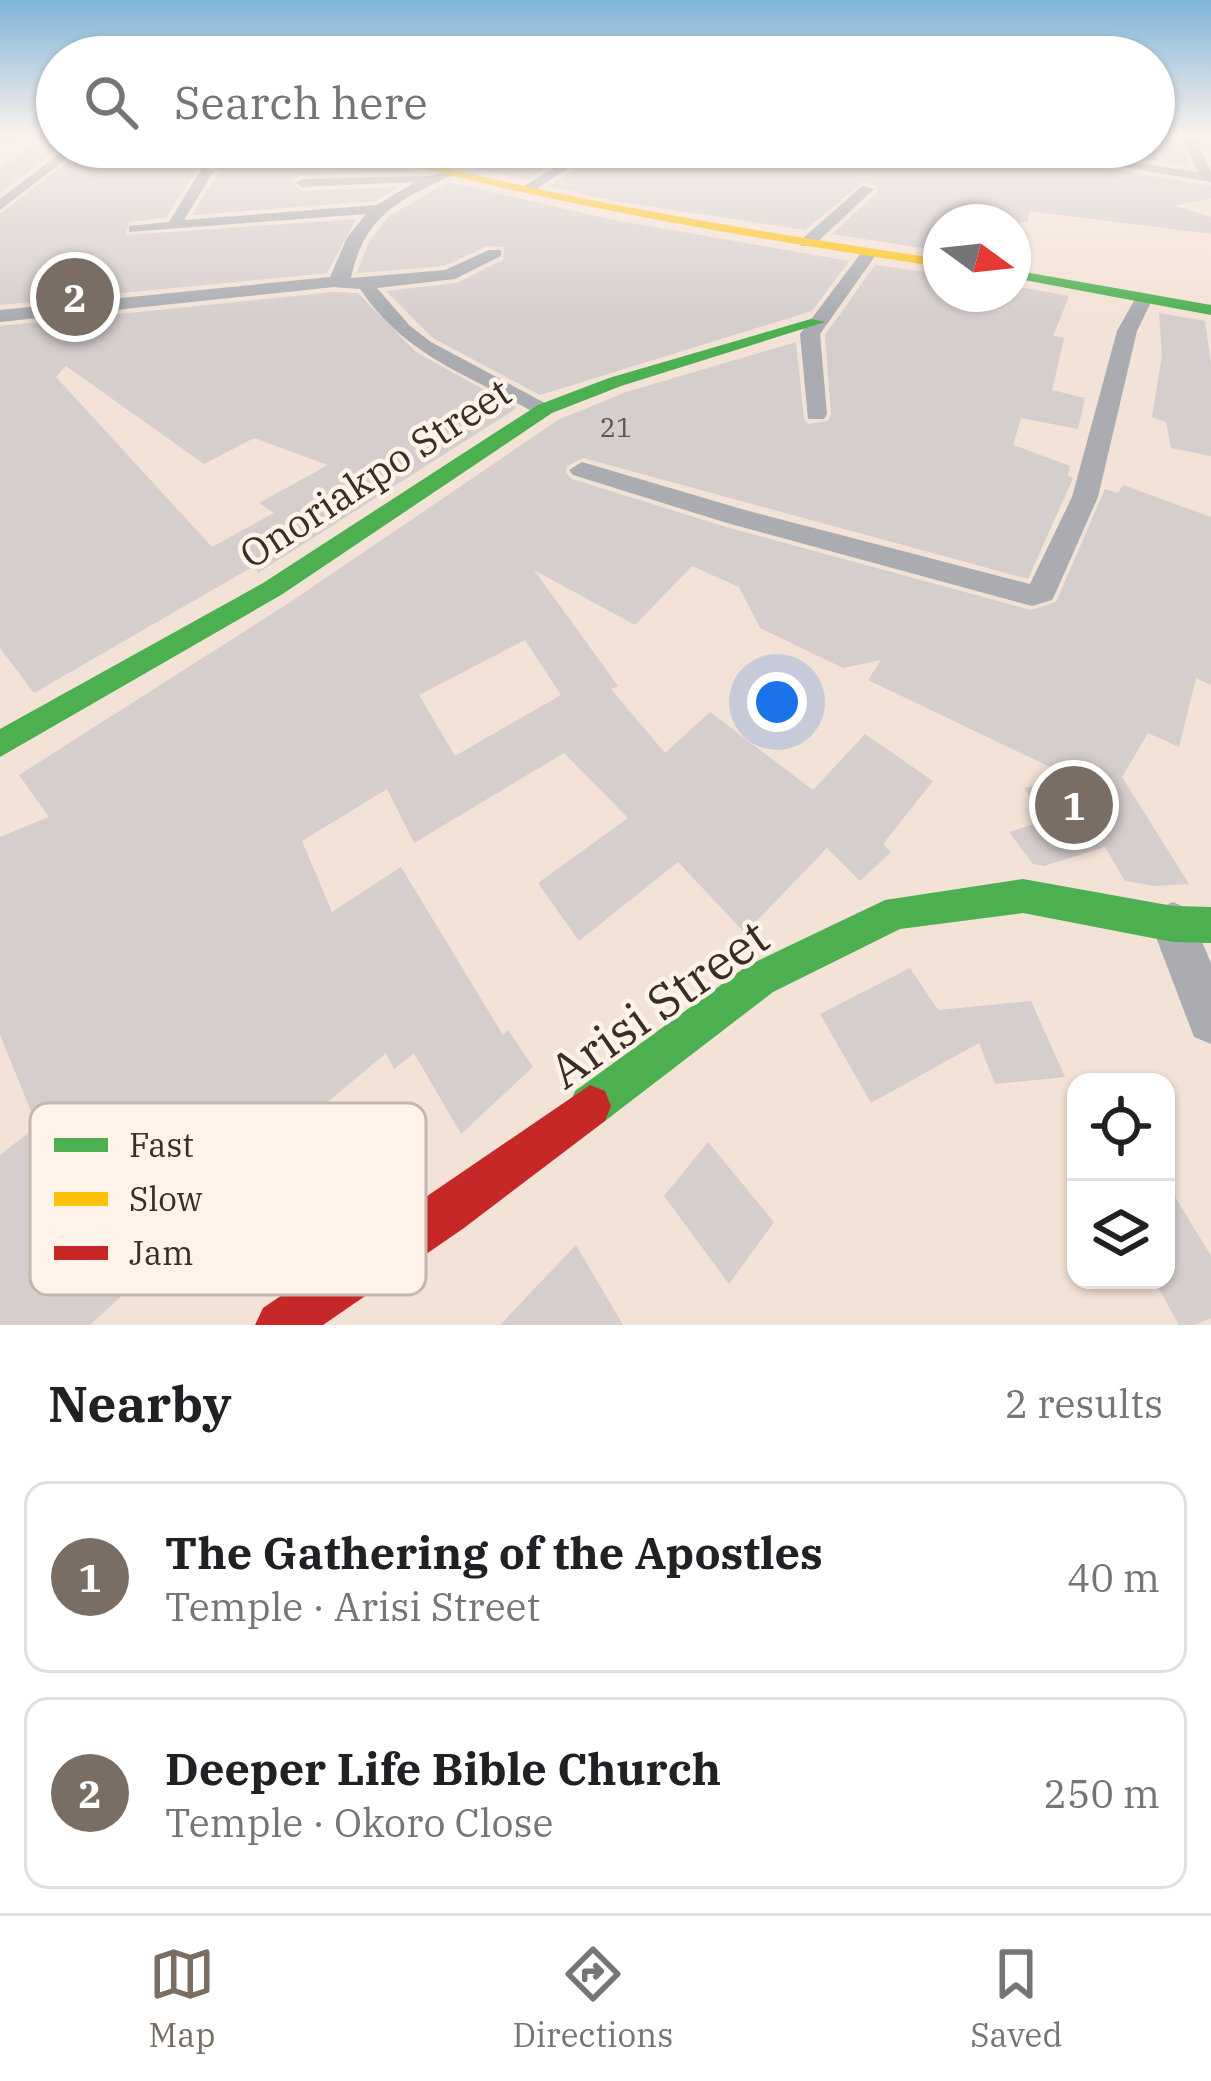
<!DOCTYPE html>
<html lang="en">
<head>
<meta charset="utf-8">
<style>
  body { margin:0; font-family:"IBM Plex Serif",serif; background:#f2f2f2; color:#202124 }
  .controls { position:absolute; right:36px; bottom:36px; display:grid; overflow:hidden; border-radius:24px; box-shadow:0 3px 9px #0004 }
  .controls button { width:108px; height:108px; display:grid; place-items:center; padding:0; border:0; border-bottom:3px solid #e0e0e0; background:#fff; color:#202124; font:60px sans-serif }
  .compass { position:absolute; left:923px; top:204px; width:108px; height:108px; border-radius:50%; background:#fff; box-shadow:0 3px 9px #0004; rotate:105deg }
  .you { position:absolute; left:777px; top:702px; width:42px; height:42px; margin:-30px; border:9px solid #fff; border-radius:50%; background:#1a73e8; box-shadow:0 0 0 18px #1a73e833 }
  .badge { display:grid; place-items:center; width:78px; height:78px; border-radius:50%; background:#7a6d63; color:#fff; font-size:39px; font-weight:700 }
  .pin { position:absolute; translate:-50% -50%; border:6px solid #fff; box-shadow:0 3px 12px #0006 }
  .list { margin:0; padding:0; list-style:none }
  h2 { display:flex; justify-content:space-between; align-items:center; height:156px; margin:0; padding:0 48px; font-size:51px }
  h2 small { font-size:39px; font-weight:400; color:#757577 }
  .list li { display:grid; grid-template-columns:78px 1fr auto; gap:36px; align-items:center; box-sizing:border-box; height:192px; margin:0 24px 24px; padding:0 24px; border:3px solid #e0e0e0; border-radius:24px }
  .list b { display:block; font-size:45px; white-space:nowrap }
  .list p { margin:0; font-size:39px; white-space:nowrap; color:#757577 }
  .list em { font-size:39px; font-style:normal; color:#757577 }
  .icon { flex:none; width:66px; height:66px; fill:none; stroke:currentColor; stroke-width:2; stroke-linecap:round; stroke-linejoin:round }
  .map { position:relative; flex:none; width:1211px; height:1325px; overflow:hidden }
  .search { position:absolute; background:#fff; box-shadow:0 3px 9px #0004; left:36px; right:36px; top:36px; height:132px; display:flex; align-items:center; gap:30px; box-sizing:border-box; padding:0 42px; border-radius:66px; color:#757577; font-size:45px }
  .sheet { height:588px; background:#fff }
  nav { display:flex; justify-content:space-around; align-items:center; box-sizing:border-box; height:168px; border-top:3px solid #e0e0e0; background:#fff; font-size:33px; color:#757577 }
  nav a { display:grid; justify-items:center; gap:6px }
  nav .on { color:#7a6d63 }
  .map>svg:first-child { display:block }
  .building { fill:#d6cdcd; fill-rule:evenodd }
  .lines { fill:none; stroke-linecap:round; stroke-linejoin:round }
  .street { fill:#aaacb2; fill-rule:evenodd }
  .fast { fill:#4caf50; fill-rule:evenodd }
  .slow { fill:#ffc107; fill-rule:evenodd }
  .jam { fill:#c62828; fill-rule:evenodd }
  .labels { text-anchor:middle; stroke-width:9; stroke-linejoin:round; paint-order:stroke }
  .far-number-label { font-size:27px; fill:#60564f }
  .street-label { font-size:39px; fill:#392e25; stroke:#fef2e9 }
  .near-street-label { font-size:48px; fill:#392e25; stroke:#fef2e9 }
  .key { fill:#fef2e9; stroke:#c3b7ae; stroke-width:3 }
  .key-label { font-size:33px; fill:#392e25 }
</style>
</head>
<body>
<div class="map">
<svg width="1211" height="1325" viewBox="0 0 1211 1325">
  <rect width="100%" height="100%" fill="#f3e2d6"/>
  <g class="building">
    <path d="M1154,134h23l14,32 -119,-18 82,-1z"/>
    <path d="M57,144l4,3 -61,46v-24l34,-24z"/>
    <path d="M86,147h309l16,25 -109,3 -11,6 11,10 96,-4 -22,14 -184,14 26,-42 -3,-6 -15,-3 -34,54 -37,4 -3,13 230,-16 -29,54 -327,32v-91z"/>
    <path d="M421,147h157l-52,33 -97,-23z"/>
    <path d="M606,147h380l225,39v12l-36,8 36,11v17l-182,-23 -1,11h-87v29l-109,-17 45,-42 1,-6 -15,-4 -58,48 -191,-29 -64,-15z"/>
    <path d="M448,182l161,37 240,42 -37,50 -272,84 -107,-57 -47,-47 71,-8 46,-23 1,-13 -17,-1 -43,20 -87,7 12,-32 20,-25z"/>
    <path d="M875,265l66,9v20h72v-8l56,10 -16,40 11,2 -12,52 33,8 -7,31 -57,-11 -8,27 57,21 -2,10 5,2 -45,101 -445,-121 -16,8 -1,7 6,6 154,48 305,83 25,-8 49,-113 13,4 5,-8 88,32v168l-15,-7 -17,69 -31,-14 -26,44 67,107 -35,2 -29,-5 -20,-34 -61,19 -11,-2 -24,-32 37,-12 -22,-32 47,-11 -203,-97 13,-20 -38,8 -83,-40 -21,-41 -47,-21 -57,59 -101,-55 84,116 -7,3 54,64 45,-41 103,78 52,-56 68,47 -50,63 8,8 -31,29 -33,-33 -82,85 -67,-71 -99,79 -41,-58 90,-65 -64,-65 -150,90 -27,-54 -85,52 30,71 69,-45 102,168 5,-5 25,37 -72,67 -47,-81 -20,16 -8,-16 -235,197 5,14 -66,61h-90v-170l37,-29 -37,-91v-198l49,-20 -30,-42 270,-172 269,-183 68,-28 170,-50 8,77 4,5 20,-3 3,-7 -6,-79zM525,640l36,55 -106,61 -36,-61z"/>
    <path d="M334,292l24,1 58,59 101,56 -259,165 -4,-7 -220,127 -34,-45v-322zM66,366l138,98 50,-26 74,27 -69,38 15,10 -62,34 -156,-170z"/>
    <path d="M1159,313l46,8 6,44v91l-40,-8 -5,-26 -14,-5 10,-62z"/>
    <path d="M910,968l28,42 93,-9 34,76 -70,7 -16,-41 -108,60 -51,-89z"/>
    <path d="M708,1142l66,80 -45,62 -65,-88z"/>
    <path d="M1166,1182l45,74v62l-16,7h-16l-25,-45h12z"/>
    <path d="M576,1245l47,80h-123z"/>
  </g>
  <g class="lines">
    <g class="street">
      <path d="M0,134h57v5l-57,3z"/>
      <path d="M1181,134h12l18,38v10l-207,-35h30l164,25z"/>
      <path d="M68,147h14l-82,63v-11z"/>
      <path d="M587,147h15l-72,46 -12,-3z"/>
      <path d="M202,168l12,3 -30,49 193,-15 38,-23 -113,5 -7,-4 7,-4 127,-3 24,-7v6c-55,25 -89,41 -102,103l94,-8 44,-20h12v6l-46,23 -78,9 33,38 21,16 125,67 -11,7 -8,-2c-69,-40 -130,-56 -177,-125l-26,-2 -334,35v-12l330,-33 17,-39 19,-24 -237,18v-6l40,-4z"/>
      <path d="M862,186l12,3 -61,57h-12v-6z"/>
      <path d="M864,249l14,3 -58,82 7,80 -3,5h-16l-8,-85z"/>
      <path d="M1139,292l15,4 -17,35 -39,166 -42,95 -4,8 -20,6 -305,-83 -154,-48 -4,-5 13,-8 163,48 285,74 42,-87 45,-166z"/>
      <path d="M1173,902l15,7 23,54v81l-17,-7 -43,-113 7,-15z"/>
    </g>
    <g class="fast">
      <path d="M1013,270l198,35v10l-198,-37z"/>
      <path d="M811,319l14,3 -204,64 -69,27 -271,182 -281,162v-28l263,-146 275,-178 71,-27z"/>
      <path d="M1023,879l150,27 38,1v36l-38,-1 -150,-29 -123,16 -127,63 -168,129 -15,6 -15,-6 -6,-15 6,-15 172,-125 138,-66z"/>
    </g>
    <path class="slow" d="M402,147h10l12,16c171,42 343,70 517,96v8c-177,-27 -351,-56 -525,-100z"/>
    <path class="jam" d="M590,1085l15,6 6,15 -6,15 -141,107 -141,97h-68l8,-17z"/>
  </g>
  <linearGradient id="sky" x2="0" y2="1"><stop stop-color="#7fb5d8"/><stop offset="0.42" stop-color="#faf2ed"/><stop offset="1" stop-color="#faf2ed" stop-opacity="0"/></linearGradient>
  <rect width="1211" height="319" fill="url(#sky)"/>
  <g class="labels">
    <g class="far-number-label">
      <text x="616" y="437">21</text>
    </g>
    <g class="street-label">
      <text transform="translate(375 473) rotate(-33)" y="14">Onoriakpo Street</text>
    </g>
    <g class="near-street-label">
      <text transform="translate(659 1004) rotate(-35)" y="17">Arisi Street</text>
    </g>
  </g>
  <rect x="30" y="1103" width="396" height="192" rx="18" class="key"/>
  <rect x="54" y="1138" width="54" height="14" fill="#4caf50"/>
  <rect x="54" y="1192" width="54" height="14" fill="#ffc107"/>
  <rect x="54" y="1246" width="54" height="14" fill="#c62828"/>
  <g class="key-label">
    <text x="129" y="1157">Fast</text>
    <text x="129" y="1211">Slow</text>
    <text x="129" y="1265">Jam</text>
  </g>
</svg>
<div class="controls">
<button><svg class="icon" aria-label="locate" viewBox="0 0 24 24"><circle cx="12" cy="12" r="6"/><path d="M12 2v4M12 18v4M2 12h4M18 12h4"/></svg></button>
<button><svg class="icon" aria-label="layers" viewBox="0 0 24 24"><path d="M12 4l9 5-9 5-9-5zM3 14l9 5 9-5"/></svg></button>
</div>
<svg class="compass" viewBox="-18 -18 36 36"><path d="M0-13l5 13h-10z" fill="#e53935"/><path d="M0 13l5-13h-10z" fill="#757577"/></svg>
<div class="you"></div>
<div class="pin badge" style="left:1074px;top:805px">1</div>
<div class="pin badge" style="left:75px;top:297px">2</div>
<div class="search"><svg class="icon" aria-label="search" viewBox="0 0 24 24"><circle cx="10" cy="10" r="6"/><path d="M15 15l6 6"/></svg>Search here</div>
</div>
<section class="sheet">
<h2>Nearby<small>2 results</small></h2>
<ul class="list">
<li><span class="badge">1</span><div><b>The Gathering of the Apostles</b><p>Temple · Arisi Street</p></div><em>40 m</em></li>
<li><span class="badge">2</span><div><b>Deeper Life Bible Church</b><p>Temple · Okoro Close</p></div><em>250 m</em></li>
</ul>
</section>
<nav>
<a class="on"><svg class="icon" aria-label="map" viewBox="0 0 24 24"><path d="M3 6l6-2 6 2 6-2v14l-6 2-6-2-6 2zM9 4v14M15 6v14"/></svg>Map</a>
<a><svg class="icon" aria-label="directions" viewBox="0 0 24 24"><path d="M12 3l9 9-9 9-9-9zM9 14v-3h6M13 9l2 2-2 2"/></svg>Directions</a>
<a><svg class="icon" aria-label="saved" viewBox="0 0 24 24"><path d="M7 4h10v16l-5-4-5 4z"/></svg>Saved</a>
</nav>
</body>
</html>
